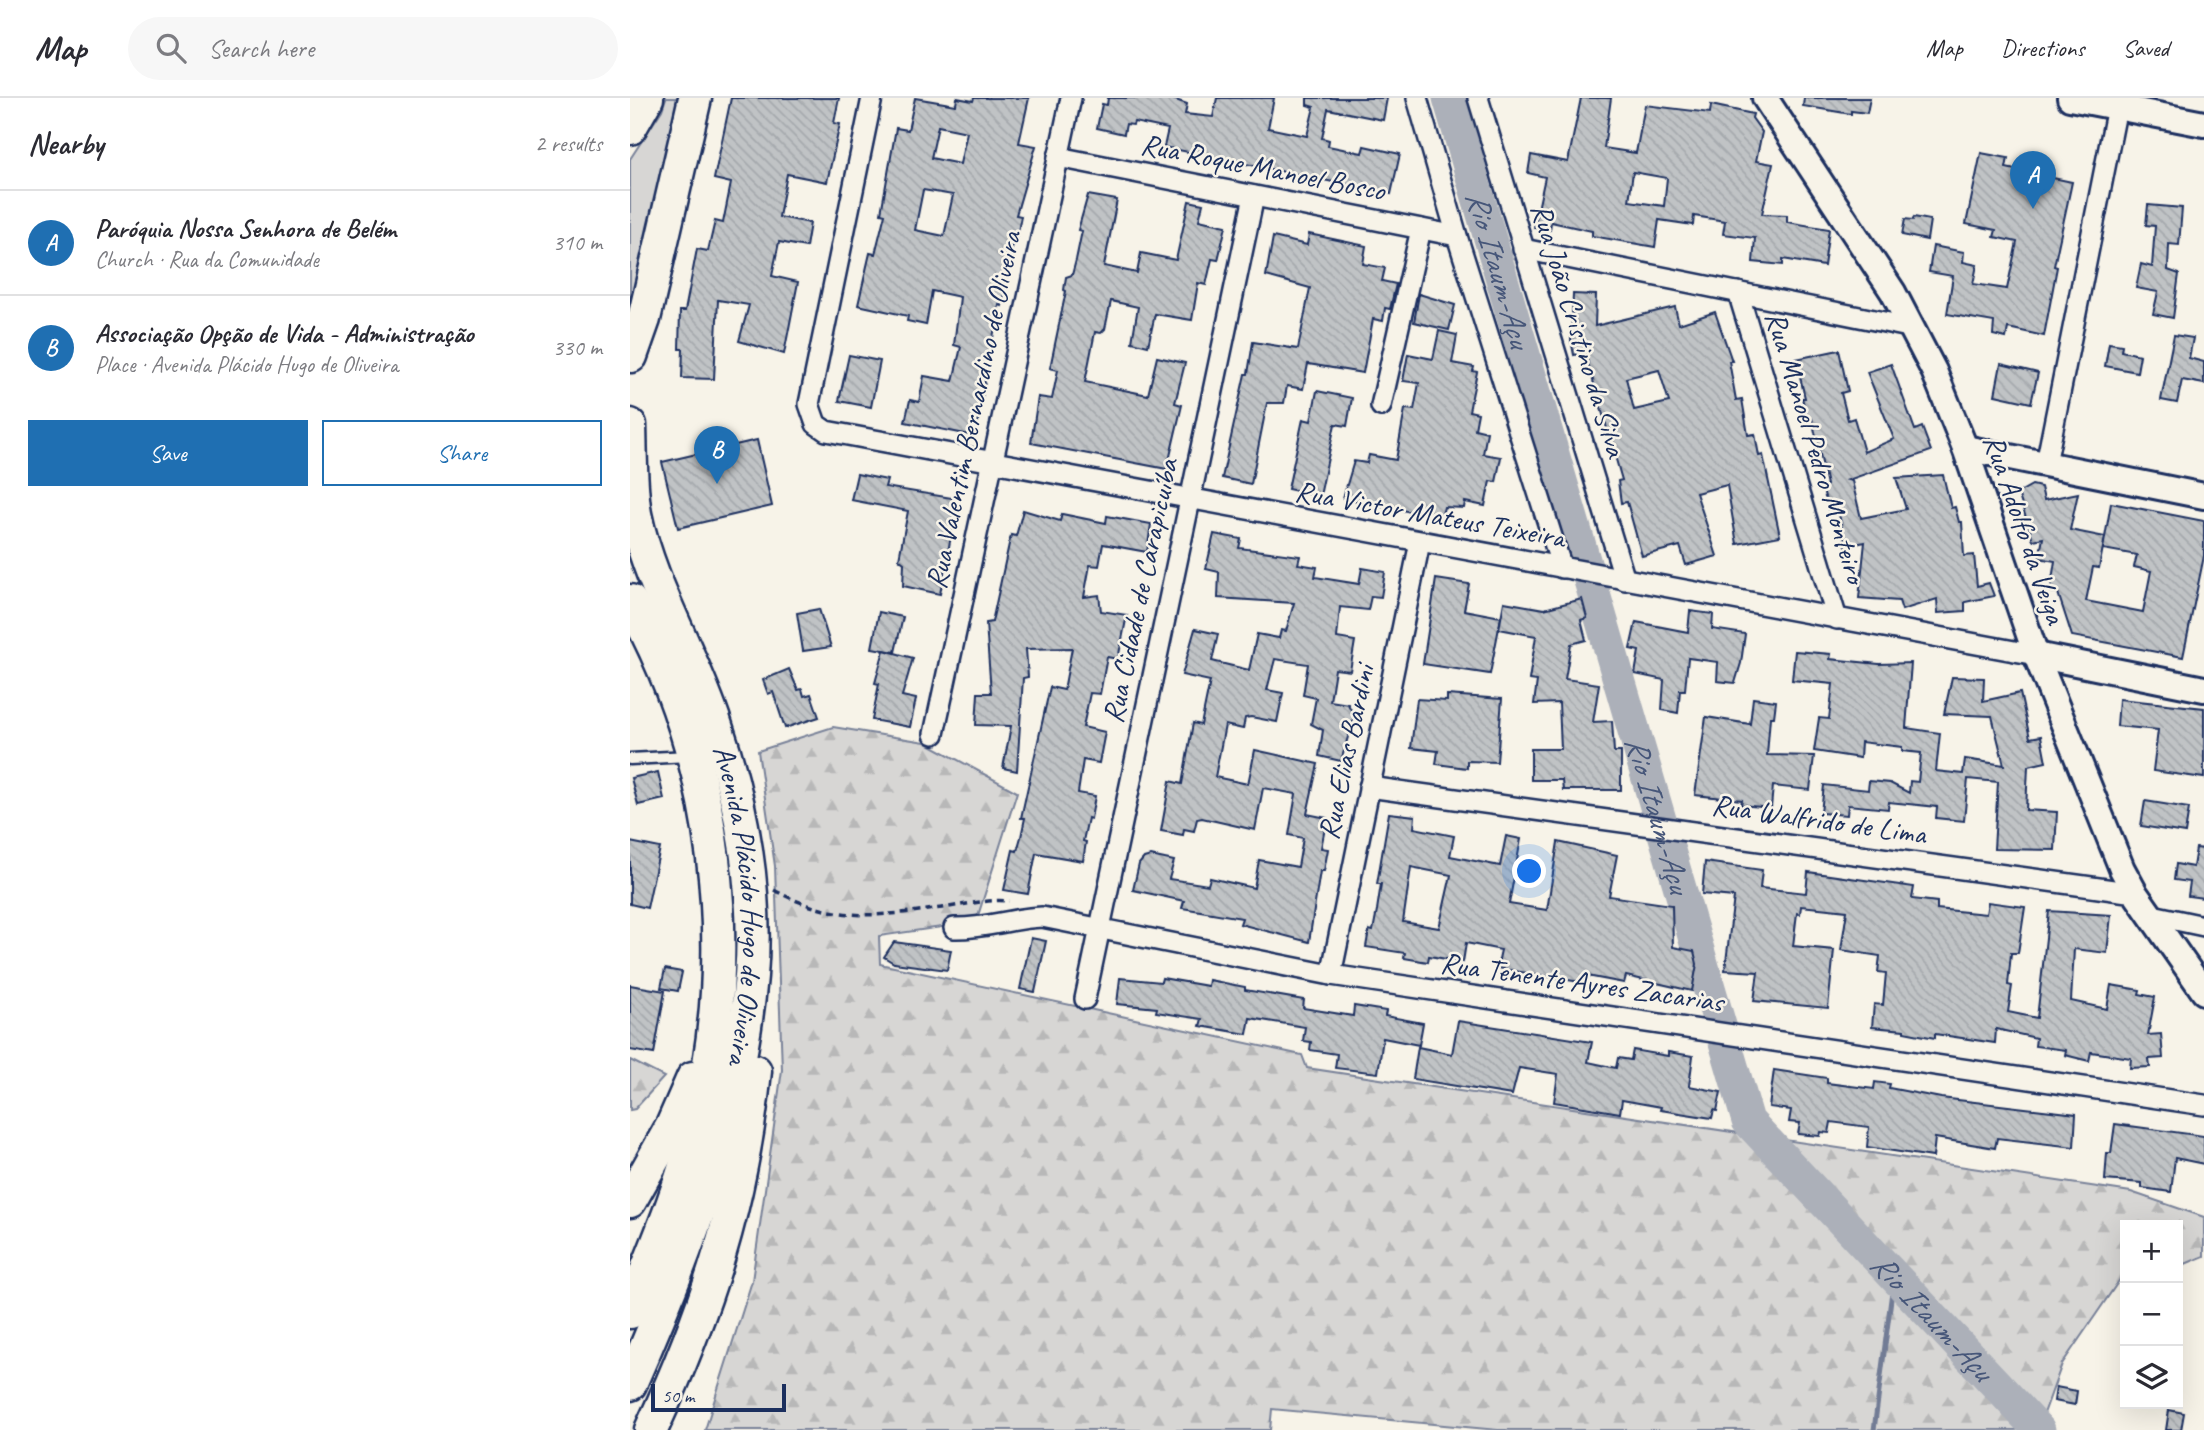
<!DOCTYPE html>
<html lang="en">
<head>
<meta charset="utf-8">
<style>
  body { margin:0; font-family:Caveat,sans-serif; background:#f7f7f7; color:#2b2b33 }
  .controls { position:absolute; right:21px; bottom:21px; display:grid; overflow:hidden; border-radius:0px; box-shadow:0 7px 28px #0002 }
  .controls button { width:63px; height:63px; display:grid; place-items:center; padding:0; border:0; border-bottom:2px solid #e1e1e2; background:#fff; color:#2b2b33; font:35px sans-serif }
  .scale { position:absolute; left:21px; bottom:18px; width:135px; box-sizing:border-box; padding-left:7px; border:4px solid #1b2f5e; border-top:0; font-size:19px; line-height:24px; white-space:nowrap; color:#1b2f5e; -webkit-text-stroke:5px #f7f3e8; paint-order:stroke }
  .you { position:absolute; left:900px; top:774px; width:24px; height:24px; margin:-18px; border:5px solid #fff; border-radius:50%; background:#1a73e8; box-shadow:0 0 0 10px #1a73e833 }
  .badge { display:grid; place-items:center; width:46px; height:46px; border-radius:50%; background:#1f6fb2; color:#fff; font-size:23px; font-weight:700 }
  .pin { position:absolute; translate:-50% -58px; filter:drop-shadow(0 2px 4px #0008) }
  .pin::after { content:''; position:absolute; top:37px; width:24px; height:21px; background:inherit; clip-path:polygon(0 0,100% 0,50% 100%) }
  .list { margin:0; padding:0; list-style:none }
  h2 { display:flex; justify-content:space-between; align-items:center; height:91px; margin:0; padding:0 28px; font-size:30px }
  h2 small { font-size:23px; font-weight:400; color:#7c7c81 }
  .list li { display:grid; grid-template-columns:46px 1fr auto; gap:21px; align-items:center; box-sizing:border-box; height:105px; padding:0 28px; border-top:2px solid #e1e1e2 }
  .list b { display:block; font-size:26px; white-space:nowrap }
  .list p { margin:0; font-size:23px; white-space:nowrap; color:#7c7c81 }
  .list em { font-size:23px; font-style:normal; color:#7c7c81 }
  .actions { display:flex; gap:14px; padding:21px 28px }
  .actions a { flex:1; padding:16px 0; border:2px solid #1f6fb2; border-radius:0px; text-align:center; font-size:24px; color:#1f6fb2 }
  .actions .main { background:#1f6fb2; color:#fff }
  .icon { flex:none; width:38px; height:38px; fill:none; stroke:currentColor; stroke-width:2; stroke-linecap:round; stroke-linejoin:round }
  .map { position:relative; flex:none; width:1574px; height:1332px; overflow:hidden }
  header { display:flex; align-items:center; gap:42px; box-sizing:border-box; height:98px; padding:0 35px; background:#fff; border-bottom:2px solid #e1e1e2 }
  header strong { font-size:33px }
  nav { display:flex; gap:38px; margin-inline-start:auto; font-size:24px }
  .search { width:490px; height:63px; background:#f7f7f7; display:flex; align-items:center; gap:18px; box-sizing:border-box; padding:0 24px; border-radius:38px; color:#7c7c81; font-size:26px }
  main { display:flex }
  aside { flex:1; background:#fff }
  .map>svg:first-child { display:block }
  .grass { fill:#d7d6d4; stroke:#798299; stroke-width:2 }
  .forest { fill:url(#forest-firs); stroke:#798299; stroke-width:2 }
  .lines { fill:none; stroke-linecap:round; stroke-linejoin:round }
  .stream { stroke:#727c95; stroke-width:5 }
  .river { stroke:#acb0b9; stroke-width:33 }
  .building { fill:url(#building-back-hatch); stroke:#1b2f5e; stroke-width:2; fill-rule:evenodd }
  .service-casing { stroke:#1b2f5e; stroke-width:15 }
  .minor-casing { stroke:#1b2f5e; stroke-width:24 }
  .tertiary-casing { stroke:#1b2f5e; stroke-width:30 }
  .primary-casing { stroke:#1b2f5e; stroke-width:37 }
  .path { stroke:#1b2f5e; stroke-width:3.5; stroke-dasharray:7 5; stroke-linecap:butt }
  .service { stroke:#f7f3e8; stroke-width:10 }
  .minor { stroke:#f7f3e8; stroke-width:19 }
  .tertiary { stroke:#f7f3e8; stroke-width:24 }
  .primary { stroke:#f7f3e8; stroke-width:32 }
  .labels { text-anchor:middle; stroke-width:5; stroke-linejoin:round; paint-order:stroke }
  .street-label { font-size:30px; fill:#1b2f5e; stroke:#f7f3e8 }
  .water-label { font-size:32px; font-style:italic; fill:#465679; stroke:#f7f3e8 }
</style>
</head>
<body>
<header>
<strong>Map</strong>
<div class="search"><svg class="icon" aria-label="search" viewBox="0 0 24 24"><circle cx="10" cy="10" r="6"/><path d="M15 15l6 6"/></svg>Search here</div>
<nav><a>Map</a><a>Directions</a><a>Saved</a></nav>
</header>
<main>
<aside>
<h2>Nearby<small>2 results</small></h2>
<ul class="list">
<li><span class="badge">A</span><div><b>Paróquia Nossa Senhora de Belém</b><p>Church · Rua da Comunidade</p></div><em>310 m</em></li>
<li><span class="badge">B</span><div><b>Associação Opção de Vida - Administração</b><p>Place · Avenida Plácido Hugo de Oliveira</p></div><em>330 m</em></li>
</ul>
<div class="actions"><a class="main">Save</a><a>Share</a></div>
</aside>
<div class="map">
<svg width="1574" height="1332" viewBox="0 0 1574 1332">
  <defs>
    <pattern id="forest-firs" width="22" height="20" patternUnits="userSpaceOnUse" patternTransform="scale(1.75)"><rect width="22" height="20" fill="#d7d6d4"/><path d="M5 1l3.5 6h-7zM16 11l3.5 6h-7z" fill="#b8b8b8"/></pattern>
    <pattern id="building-back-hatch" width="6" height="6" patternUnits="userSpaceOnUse" patternTransform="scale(1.75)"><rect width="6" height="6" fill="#c0c3c5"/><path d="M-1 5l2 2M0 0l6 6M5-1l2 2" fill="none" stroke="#a4a8ac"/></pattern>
  </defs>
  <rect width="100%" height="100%" fill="#f7f3e8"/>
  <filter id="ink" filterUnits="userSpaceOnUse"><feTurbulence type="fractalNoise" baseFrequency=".0143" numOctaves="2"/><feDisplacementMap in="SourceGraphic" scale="14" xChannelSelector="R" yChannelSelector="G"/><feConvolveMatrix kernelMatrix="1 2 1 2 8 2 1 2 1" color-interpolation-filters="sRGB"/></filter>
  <g filter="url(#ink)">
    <path class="grass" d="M36,0h14l-50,224v-163l32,-49z"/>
    <g class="forest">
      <path d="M203,629l92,15 92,50 -41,130 -97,14 1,28 422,91 5,13 824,124 73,25v39l-26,11v-42h-53v47l-63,92 -24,66h-540l-226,-21 -2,21h-565l47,-149 30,-211 -7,-204 -17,-115z"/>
      <path d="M0,962l34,17 -29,32 -5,1z"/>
    </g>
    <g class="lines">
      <path class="stream" d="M1244,1332l20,-154"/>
      <path class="river" id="s1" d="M819,0l299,1023 291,309"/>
    </g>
    <g class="building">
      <path d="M101,0h108l-5,25 6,1 -13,58 -40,-8 -8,43 31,6 -4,24 -27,-5 -7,34 26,6 -14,72 -45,-13 10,-36 -31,-5 -4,79 -32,-1 1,-29h-4l1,-38h5l12,-62 11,2 7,-30 8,2 8,-40 -17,-4z"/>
      <path d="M285,0l41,7 1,-7 16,3 1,-3h55l-10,45 17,3 -20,69 5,1 -5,26 -3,-1 -11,65 -3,-1 -24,131 -70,-14 5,-22 9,2 5,-26 29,5 8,-34 -7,-2 6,-48 -28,-6 -6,34 -19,-4 1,-5 -50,-11 12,-52 5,1 10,-40 -4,-1 15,-85 12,2zM308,28l29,6 -7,32 -29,-6zM293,92l30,5 -9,41 -29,-6z"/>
      <path d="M478,0h62l17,6 -2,10 28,3 4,-19h57l-6,30 39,8 7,-29 -7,-2v-7h80l-4,22 -55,-11 -6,29 7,2 -1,6 34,7 2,-7 36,8 -9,40 -227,-47 4,-18 -34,-7 -1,3 -7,-1 -2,10 -27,-6 5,-24 5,1z"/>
      <path d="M951,0h30l-7,50 32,5 9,-48 65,8 1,-8 42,9 -1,4 10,14 -6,29 17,3 -11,50 25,1v7l42,7 -5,37 -41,-7v6l-30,-3 2,-24 -32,-4 2,-13 -31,-5 -1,9 -34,-5 -4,27 -63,-11v-5l-41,-9 -1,8 -16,-2 11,-51 -17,-4 3,-18 37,7zM1003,74l34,6 -3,28 -35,-5z"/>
      <path d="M1174,0h66l-3,15 -16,-2v3l-48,-8z"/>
      <path d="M1351,55l27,5 -2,10 66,14 -18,84 3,1 -13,69 -36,-8 -2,10 -13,-3 1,-13 -47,-8 6,-38 -24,-4 4,-26 31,6 -1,10 14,3 -4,19 34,5 10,-47 -23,-5 2,-7 -30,-6z"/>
      <path d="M458,97l29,5 -13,66 33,7 4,-20 35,7 13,-59 14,3 -4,16 27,6 -8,34 -6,-1 -6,26 -8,-2 -6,37 -37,-6 -7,32 -16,-4 6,-35 -27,-6 -6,28 -4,4 -6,-1 -10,50 63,13 9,-38 28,6 -10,40 7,2 -15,64 -136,-26 7,-46 14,2 6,-29 -8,-2 16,-77 -2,-1 2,-13 6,-2 4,-15 6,-29 -4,-1z"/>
      <path d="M1518,107l34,3 -3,37 -10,-1 -1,26 11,4 -6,44 -20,-4 5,-22 -22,-4 5,-24 11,3 3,-41 -9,-1z"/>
      <path d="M1284,119l16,3 -3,20 -25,-5 3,-16 8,1z"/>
      <path d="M679,136l57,12 -3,18 22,4 -3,13 14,3 -6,25 -5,-1 -2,13 -10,-2 -10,54 -55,-9 -5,25 -16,-3 -3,17h-17l-16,81 -29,-6 23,-104h3l5,-32 45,7 12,-61 -44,-12 7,-39 34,8z"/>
      <path d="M789,196l36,11 -6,25 -35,-8z"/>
      <path d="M943,196l23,1 -1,31 80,-19 4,17 36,-12 17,49h-3l7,39 6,-1 6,36 7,-1 4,22 4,-1 17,81 -43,8 -10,-59 -31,8 21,63 -31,9 -6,-19 -38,10 -15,-54 -6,1 -3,-22 4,-1 -37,-127 -11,2 -3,-15zM1029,272l10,32 -35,8 -8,-32z"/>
      <path d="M809,233l18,4 -5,28 22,4 -1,4 4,1 -8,39 9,2 -3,16 12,3 -4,22 18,3 -5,25 -6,-1 -5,25 -20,-4 -1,6 -20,-1 -3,11 -98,-20 11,-37 13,2 2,-8 27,5 9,-51 9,1 5,-27 -16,-2 5,-27 25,5z"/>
      <path d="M1544,237l19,3 -4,20 15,4v22l-22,-4 -5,23 -16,-3z"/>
      <path d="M1479,245l13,2 -1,6 19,4 -3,17 -32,-6z"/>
      <path d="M1209,252l9,41 -7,2 7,27 6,-2 10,34 30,-13 -27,-67 24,-8 24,66 7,-3 9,24 -83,29 4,1 9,37 45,-9 -10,-31 47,-3 8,33 4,-1 4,15h3l2,34 10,-1 3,31 12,-3 5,13 -29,6v9l-27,2 -1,-14 -35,11 -3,-9 -40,-3 6,-56 -19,4 -8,-36 -9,2 -7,-26 5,-1 -15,-66 -4,1 -6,-22h3l-9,-39z"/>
      <path d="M219,257l31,6 -9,46 -32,-6z"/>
      <path d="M1371,266l37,9 -7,30 -36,-8z"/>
      <path d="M687,293l35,7 -5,28 -12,-2 -15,72 -32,-7 15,-70 8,2z"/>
      <path d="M127,342l15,66 -94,22 -16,-66z"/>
      <path d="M227,376l30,6 -2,7 73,12 -18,95 -37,-8 1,-23 -5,-4 9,-48 -57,-11z"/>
      <path d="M1402,387l9,2 3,13 34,-7 -8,37 35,7 -6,31 -6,-1 -7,34 57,11 8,-41 -17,-4 3,-12 -34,-6 8,-46 93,18v35l-21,101 -111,-21 -14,-43 -8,-1 5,-31 -16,-3 4,-20 -10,2 -15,-47z"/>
      <path d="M393,412l37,11 2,-7 44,9 1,-7 44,8 -4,28 -44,-8 -4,22 -9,-1 -6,32 15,-2 2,16 26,4 -9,44 -11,-2 -7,37 -10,-1 -7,34 22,5 -6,31 -16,-3 -5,33 17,3 -4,23 -3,-1 -5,23 3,1 -3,19 -47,-8 -8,41 -24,-4 9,-40 4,1 4,-14 4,-19h-4l29,-131 14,3 8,-42 -46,1 2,28 -5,1 -6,93 -14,-3 8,-42 -35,-1 2,-32h13l-5,-70 6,-1 19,-87 5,1z"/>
      <path d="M584,436l27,5 -2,9 61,8 -2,8 19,3 -2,10 44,7 3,-16 23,4 -4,25 -10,-1 -3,14 -28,-3 -3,31 18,3 -5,30 -15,-2 -5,32 18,3 6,12 -13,45 -22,-5 4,-26 -12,-6 5,-26 -13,-3 5,-31 -33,-5 -8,31 16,3 -6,29 -26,-5 -6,1 -2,11 -18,-4 -10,52 33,7 7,-34 63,14 -11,50 20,4 -6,30 7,1 -4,22h-4l-11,71 -69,-18 2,-6 -60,-10 2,-7 -51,-11 6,-26 5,-6 7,-2 23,5 -5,18 39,6 2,-7 44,10 5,-28 39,7 5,-29 -14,-3 7,-41 -33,-6 -8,42 -53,-12 -5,1 -3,12 -10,-2 -1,6 -22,-4 9,-50 12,3 11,-61 8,2 9,-44 -28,-6 13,-46 23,5 -6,27 37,9 8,-36 22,4 2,-8 5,1 8,-28 -76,-5 1,-26 -13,-3z"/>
      <path d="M806,481l33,5 -5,26 37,7 -11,57 -67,-10z"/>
      <path d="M952,501l5,19 -6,2 5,20 -15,4 -6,35 34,5 -6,38 19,-1 2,31h7v38h-58l-1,-10h-31v-31h30l-2,-46 -25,1 3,-23 -8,-1 7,-44 -37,-7 5,-27 40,7z"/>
      <path d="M189,511l12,38 -28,4 -6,-38z"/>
      <path d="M1060,513l23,3 -1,15 33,5 -4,29 -6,20 -18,-2 1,-19 -30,-4 -3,32h-5l-2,23 -16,-3 2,-30 -29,-6 4,-23 -9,-2 6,-27 52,10z"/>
      <path d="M249,514l24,5 -8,35 -23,-4z"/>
      <path d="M254,552l29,8 -11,38 14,3 -6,28 -38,-7 7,-36 -4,-1z"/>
      <path d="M1165,553l36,3 -1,5 49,5 32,-1 -5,65 34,5 -4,38 27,3 2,-15 39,6 -12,-49 -48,-2 8,-37 32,1 -1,23 37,-8 10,45 11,-2 5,26 -18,4 -2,44 31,2 -2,38 -61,-1 4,-67 -30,-3 -4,42 -28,-3 1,-11 -48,-5 -1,7 -40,-4 -1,10 -26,-2 3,-28 44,5 1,-9 21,2 19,10 1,-12 8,1 3,-29 -19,-2v-4l-41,-5 -1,16 -46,-7 5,-33 10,1 4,-35 -41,-4z"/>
      <path d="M159,571l9,21 4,-1 2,7 7,-2 8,23 -34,11 -12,-36 -5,2 -5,-14z"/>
      <path d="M817,597l55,4 -5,63 -30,-1v7l-31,-4 2,-13 -27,-3 6,-49 30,2z"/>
      <path d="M1123,600l23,3 -2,16h-4l-3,38 47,1 -4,34 -37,-4 -2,22 -30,-3 1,-5 -47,-5 11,-78 44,7z"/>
      <path d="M1489,601l85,9v70l-51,-7 5,-41 -41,-4z"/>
      <path d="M28,674l6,27 -26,6 -7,-27z"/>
      <path d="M1515,703l44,7 -4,25 -44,-7z"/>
      <path d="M759,715l26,3 -1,12 40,8 -4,20 50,10 6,-30 15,3 -12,65 38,6 11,-68 59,13 -8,41 63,9 1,42 21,4 3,13 -5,27 -66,-15 -2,7 -37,-7 -1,7 -89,-15 4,-18 -35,-7 -3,19 -34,-6 -1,6 -24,-4 1,-5 -39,-6 3,-17 4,1 4,-21 4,-26h-4zM781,769l40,8 -12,53 -36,-6z"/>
      <path d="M0,744l30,6 -13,60 -17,-4z"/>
      <path d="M1566,750l8,1v49l-16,-2 2,-14 -16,-2 2,-16 17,3z"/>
      <path d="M1075,764l57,8 -2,18 46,5 2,-21 106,15 -2,12 25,3v7l49,5 2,-12 37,5 -7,46h-7l-3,32 4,1 -4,26 29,6 12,-107 62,4 -4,38 -33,-4 -3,52 36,8 4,-24 29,5 -1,4 16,3 -7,38 13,-1 2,24 -14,1 1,8 -20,1 1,-10 -40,-6 -2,9 -24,-6 1,-5 -31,-4 1,-8 -40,-9 -1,14 -60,-9v4l-31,-6v-2l-32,-3 2,-23 9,1 3,-32 -8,-1 2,-16 -39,-6 6,-39 -46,-5 -1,8 -3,-1 -4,33 41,4 -6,58 -74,-7 4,-29 -33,-2 9,-73 -32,-3z"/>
      <path d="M401,840l15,3 -11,51 -15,-3z"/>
      <path d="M264,844l57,8 -4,20 -53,-7 -10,-6z"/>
      <path d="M35,871l17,3 -4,19 -17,-3z"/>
      <path d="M490,880l41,4 1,-4 46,8 1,-6 36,7v3l59,10 -1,8 50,8 1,-10 32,5 -1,5 38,7 -4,22 -36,-7 -5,35 -43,-5 2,-14 -27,-4 1,-8 -8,-1 2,-14 -55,-9 -3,16 -47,-8 2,-7 -46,-7 1,-4 -40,-4z"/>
      <path d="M0,887l35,6 -11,63 -24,-4z"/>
      <path d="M828,923l134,21 -4,20 28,6 2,-10 13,2 2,-10 35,6v-4l25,4 -4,30 32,6 -4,19 -3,-1 -2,8 -52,-8 1,-3 -39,-7 -2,13 -66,-11 4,-28 -39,-6 -7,27 -99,-16 5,-32 34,7z"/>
      <path d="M1144,972l53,8v5l47,6 1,-7 15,2 -1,4 52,10 135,16 -2,33 -77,-9 -2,10 -60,-10 -2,19 -66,-10 2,-20 -38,-5 -2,11 -8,-1 -1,4 -22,-2 2,-11 -11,-1 2,-12 -22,-3z"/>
      <path d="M1485,1026l89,12v28l-29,-6 -4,34 -29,-4v-5l-37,-3 2,-27h4z"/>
      <path d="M1426,1289l21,4 -2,14 -21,-4z"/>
      <path d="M1539,1312l15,3 -3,17h-15z"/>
    </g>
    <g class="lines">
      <defs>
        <path id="service" d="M0,661l59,-3"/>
        <g id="minor">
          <path d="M242,0l-63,306 7,20 10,7 1210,224"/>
          <path d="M787,0l40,138 105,332"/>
          <path d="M848,0l147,482"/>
          <path d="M428,59l399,79"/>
          <path d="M893,151l391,79"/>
          <path d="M1108,194l99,327"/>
          <path d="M751,308l40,-177"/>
          <path d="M1416,366l71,-357"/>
          <path d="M304,636l137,-636"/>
          <path d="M739,689l766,106"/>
          <path d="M1522,817l52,11"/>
          <path d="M324,830c31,1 58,-10 88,-11l289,58 873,130"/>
          <path d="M701,877l89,-433"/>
          <path d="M455,901l169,-803"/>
        </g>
        <g id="tertiary">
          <path d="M1135,0l128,194 41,79 31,77 71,207 86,214 13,24 69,99"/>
          <path d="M1440,0l134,26"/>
          <path d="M1335,350l239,48"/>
          <path d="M1406,557l168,34"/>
        </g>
        <g id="primary">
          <path d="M0,30l17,-30"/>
          <path d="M1,258l13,-37 51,-221"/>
          <path id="s2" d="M0,327c1,30 0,59 5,89 14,70 59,143 81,212 26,77 42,168 35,250 -12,141 -64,279 -121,408"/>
          <path d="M0,503c89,157 110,352 66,526 -15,63 -42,124 -66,185"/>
          <path d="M0,1103l42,-75 21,-48"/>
          <path d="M21,1332c56,-121 91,-227 104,-359"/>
        </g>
      </defs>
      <use href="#service" class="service-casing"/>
      <use href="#minor" class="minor-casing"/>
      <use href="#tertiary" class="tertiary-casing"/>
      <use href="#primary" class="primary-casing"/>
      <path class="path" d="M144,792c63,34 108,26 175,17 20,-3 40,-8 60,-6"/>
      <use href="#service" class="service"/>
      <use href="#minor" class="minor"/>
      <use href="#tertiary" class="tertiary"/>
      <use href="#primary" class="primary"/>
    </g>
  </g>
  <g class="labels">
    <g class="street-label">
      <text transform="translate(633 69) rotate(11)" y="10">Rua Roque Manoel Bosco</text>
      <text transform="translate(949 232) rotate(73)" y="10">Rua João Cristino da Silva</text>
      <text transform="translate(343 312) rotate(-78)" y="10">Rua Valentim Bernardino de Oliveira</text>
      <text transform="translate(1186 349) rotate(73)" y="10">Rua Manoel Pedro Monteiro</text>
      <text transform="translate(800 416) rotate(10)" y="10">Rua Victor Mateus Teixeira</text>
      <text transform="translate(1395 431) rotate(71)" y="10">Rua Adolfo da Veiga</text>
      <text transform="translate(510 493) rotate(-78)" y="10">Rua Cidade de Carapicuíba</text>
      <text transform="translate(716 654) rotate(-78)" y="10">Rua Elias Bardini</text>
      <text transform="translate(1189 721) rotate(8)" y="10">Rua Walfrido de Lima</text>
      <text dy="10" stroke="none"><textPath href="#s2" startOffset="499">Avenida Plácido Hugo de Oliveira</textPath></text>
      <text transform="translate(952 884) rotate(8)" y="10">Rua Tenente Ayres Zacarias</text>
    </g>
    <g class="water-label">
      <text dy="11" stroke="none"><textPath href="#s1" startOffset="178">Rio Itaum-Açu</textPath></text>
      <text dy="11" stroke="none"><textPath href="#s1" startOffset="746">Rio Itaum-Açu</textPath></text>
      <text dy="11" stroke="none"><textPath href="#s1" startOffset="1334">Rio Itaum-Açu</textPath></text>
    </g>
  </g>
</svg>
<div class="controls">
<button>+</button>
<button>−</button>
<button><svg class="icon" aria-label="layers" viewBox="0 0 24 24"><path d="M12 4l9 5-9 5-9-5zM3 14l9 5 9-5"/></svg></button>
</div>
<div class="scale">50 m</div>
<div class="you"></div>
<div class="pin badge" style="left:1403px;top:111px">A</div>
<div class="pin badge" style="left:87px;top:386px">B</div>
</div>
</main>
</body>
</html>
